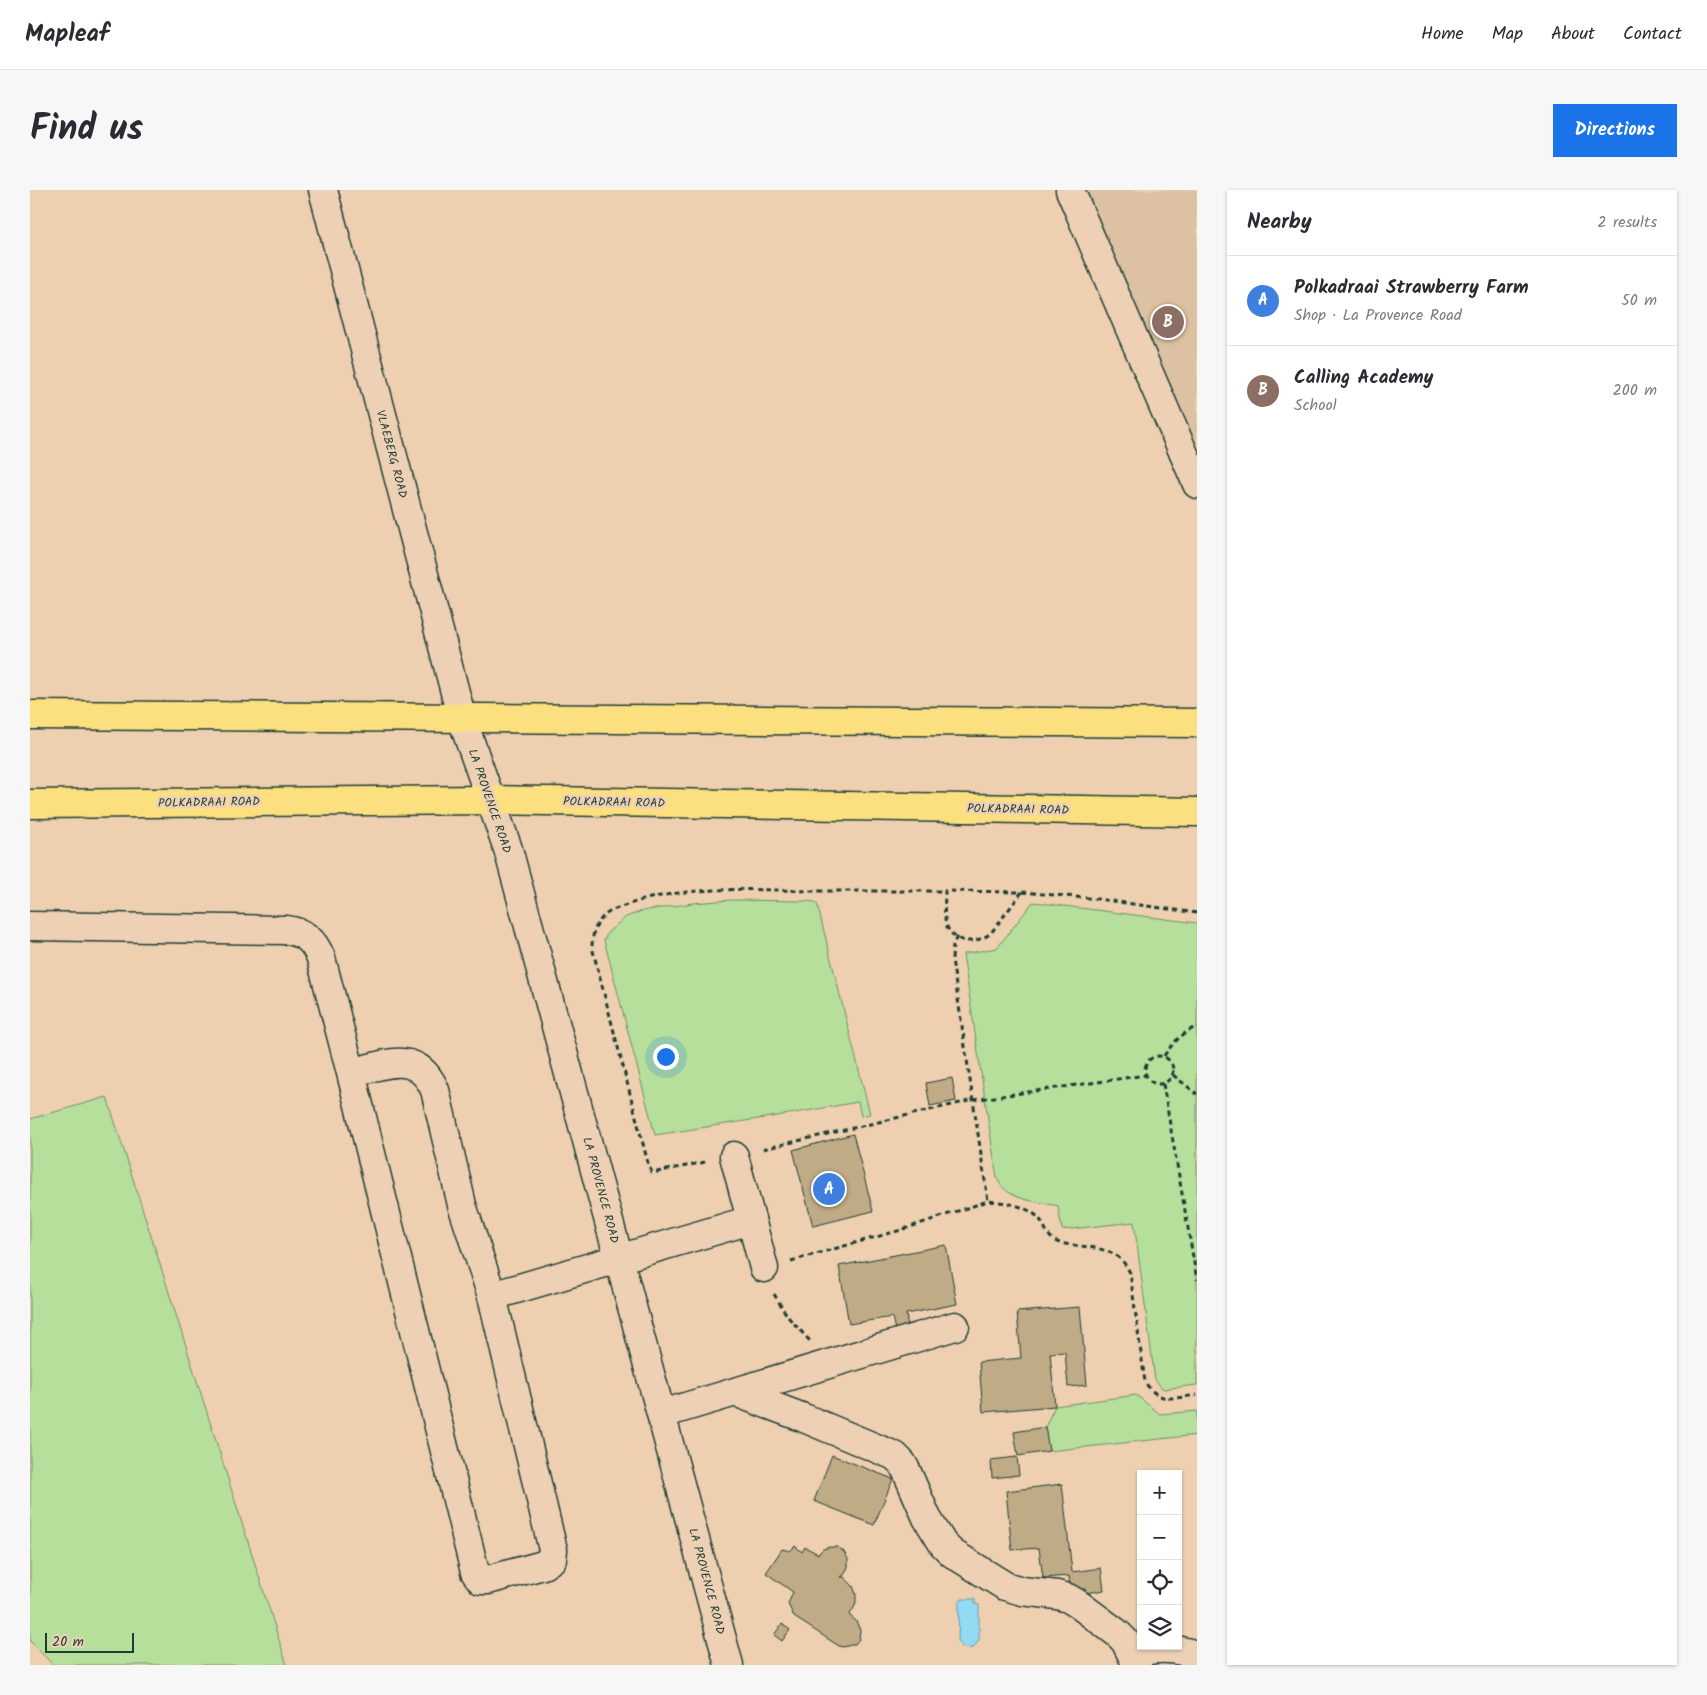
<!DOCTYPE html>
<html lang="en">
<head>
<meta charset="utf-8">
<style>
  body { margin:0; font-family:Kalam,sans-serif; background:#f7f7f7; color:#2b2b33 }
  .controls { position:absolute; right:15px; bottom:15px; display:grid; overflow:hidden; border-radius:0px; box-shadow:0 1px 4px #0004 }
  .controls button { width:45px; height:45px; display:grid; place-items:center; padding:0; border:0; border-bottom:1px solid #e1e1e2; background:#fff; color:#2b2b33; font:25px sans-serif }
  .scale { position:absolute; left:15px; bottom:12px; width:89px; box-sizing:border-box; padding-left:5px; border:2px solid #1f3d34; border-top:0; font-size:14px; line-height:18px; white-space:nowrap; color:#1f3d34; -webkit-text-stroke:4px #eed1b5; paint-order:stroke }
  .you { position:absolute; left:635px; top:866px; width:18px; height:18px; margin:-12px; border:4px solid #fff; border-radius:50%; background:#1a73e8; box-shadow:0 0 0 8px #1a73e833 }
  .badge { display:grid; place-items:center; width:32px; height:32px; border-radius:50%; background:#1a73e8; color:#fff; font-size:16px; font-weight:700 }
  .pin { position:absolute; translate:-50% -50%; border:2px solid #fff; box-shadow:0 1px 5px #0006 }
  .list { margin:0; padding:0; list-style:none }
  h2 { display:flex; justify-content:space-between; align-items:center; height:65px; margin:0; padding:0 20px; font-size:21px }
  h2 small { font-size:16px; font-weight:400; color:#7c7c81 }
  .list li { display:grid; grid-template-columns:32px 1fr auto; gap:15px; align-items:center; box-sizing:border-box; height:90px; padding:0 20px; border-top:1px solid #e1e1e2 }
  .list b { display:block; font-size:19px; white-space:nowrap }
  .list p { margin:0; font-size:16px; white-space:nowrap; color:#7c7c81 }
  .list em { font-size:16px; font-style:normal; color:#7c7c81 }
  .icon { flex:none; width:28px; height:28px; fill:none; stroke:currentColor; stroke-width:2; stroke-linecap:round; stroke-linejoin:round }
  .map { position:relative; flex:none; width:1167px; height:1475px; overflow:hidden; border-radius:0px }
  header { display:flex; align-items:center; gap:30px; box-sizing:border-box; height:70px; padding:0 25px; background:#fff; border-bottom:1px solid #e1e1e2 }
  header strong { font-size:24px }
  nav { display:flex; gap:28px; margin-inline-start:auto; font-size:18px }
  .intro { display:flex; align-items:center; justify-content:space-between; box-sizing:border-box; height:120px; padding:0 30px }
  h1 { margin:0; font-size:35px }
  .button { padding:12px 22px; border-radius:0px; background:#1a73e8; color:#fff; font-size:18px; font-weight:700 }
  main { display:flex; gap:30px; padding:0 30px }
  aside { flex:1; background:#fff; border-radius:0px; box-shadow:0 1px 4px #0004 }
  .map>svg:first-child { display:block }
  .built { fill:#dcc2a2 }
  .green { fill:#b6df9c; stroke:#6a8e68 }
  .water { fill:#92dbf3; stroke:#649ca7 }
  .building { fill:#bfac87; stroke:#1f3d34 }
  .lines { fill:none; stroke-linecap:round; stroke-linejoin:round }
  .minor-casing { stroke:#1f3d34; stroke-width:31 }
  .major-casing { stroke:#1f3d34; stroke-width:31 }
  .path { stroke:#1f3d34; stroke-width:3; stroke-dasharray:5 4; stroke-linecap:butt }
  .minor { stroke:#eed1b5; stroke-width:28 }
  .major { stroke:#fce080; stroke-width:28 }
  .labels { text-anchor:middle; stroke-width:5; stroke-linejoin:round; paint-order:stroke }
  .street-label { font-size:12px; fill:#1f3d34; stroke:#eed1b5 }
</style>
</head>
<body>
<header>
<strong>Mapleaf</strong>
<nav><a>Home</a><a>Map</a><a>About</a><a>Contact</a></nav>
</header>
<div class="intro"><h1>Find us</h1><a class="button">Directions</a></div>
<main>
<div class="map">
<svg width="1167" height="1475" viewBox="0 0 1167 1475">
  <rect width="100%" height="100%" fill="#eed0b0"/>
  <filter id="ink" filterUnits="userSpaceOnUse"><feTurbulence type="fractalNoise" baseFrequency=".02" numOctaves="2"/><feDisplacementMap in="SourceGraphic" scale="10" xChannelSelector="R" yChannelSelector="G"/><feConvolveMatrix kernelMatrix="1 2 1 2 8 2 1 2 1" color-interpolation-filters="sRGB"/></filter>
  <g filter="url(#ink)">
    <path class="built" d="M1051,0h116v263z"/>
    <g class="green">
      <path d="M701,710l74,1 10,1 2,2 53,210 -9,2 -3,-14 -81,14 -122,19 -51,-195 4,-8 18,-15 16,-6 51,-8z"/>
      <path d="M1003,712l164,21v462l-34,4 -8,-9 -21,-158 -72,8 -4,-24c-21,-5 -52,-5 -61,-28l-34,-224 34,-6z"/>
      <path d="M77,907l180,568h-234l-23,-24v-522z"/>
      <path d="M1106,1205l24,19 37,-3v24l-148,16 -4,-24 10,-21z"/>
    </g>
    <path class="water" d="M932,1409h13v5l4,1v35l-6,8c-8,1 -11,0 -15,-6l1,-39z"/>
    <g class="building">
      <path d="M922,888l4,23 -26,5 -4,-23z"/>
      <path d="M823,944l20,77 -60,15 -20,-76z"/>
      <path d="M916,1055l11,59 -51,10 2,14 -13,2 -3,-13 -43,7 -10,-58z"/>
      <path d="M1050,1117l7,78 -19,2 -3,-35 -15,1 5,53 -72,6 -4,-50 42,-4 -4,-46z"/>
      <path d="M1015,1237l4,24 -31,5 -4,-24z"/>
      <path d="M802,1265l61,24 -19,46 -60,-24z"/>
      <path d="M987,1267l2,18 -27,3 -1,-18z"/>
      <path d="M1032,1294l10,88 29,-4 3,22 -18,3 -1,-4 -15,1 -1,-14 -26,2 -4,-30 -27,2 -6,-59z"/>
      <path d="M765,1356l7,6 3,-5 13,7 5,-5 7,-2h8l6,5 4,7v8l-4,8 -3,2h3l9,9 3,8v9l-3,7 -4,5 7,6 4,9 -1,9 -4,5 -12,3 -4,-1 -45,-29 -6,-13 5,-12 -27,-19 16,-24 8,2z"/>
      <path d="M752,1434l8,6 -8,11 -8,-6z"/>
    </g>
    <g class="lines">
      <defs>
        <g id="minor">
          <path d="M293,0l139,529 46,130 221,816"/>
          <path d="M1040,0l127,294"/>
          <path d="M0,736l256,4c19,2 28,11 35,28l30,115 124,499 6,8h7l55,-15 9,-6 1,-9 -61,-254 -30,-91 -27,-115c-18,-41 -49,-26 -84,-17"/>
          <path d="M704,966l30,112"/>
          <path d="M462,1106l259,-76"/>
          <path d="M705,1202l69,26 91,38 7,7 4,7 21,48 16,26 9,9 53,33 17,5 35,4 11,3 10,6 39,29 8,8 12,24"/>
          <path d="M632,1224l293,-88"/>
          <path d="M1102,1464c24,-7 40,-7 65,1"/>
        </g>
        <g id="major">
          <path d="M0,525l1167,8"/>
          <path d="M0,614l460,-4 707,12"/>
        </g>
      </defs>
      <use href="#minor" class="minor-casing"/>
      <use href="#major" class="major-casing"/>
      <g class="path">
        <path d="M992,702l-31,41c-14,11 -35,12 -44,-6 -4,-11 -2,-25 -2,-36l77,1 76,7 99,14"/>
        <path d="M927,747l-4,7 -1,15 36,242c17,1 43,5 53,20 5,8 7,17 16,21 5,2 10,2 15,3 24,3 47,3 58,28l15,109c14,22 29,16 52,13"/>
        <circle cx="1129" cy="880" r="14"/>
        <path d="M1134,866c9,-14 18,-22 33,-30"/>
        <path d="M1143,885l24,19"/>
        <path d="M1133,894l34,196"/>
        <path d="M733,959l210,-49 173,-25"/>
        <path d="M675,972l-48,10h-5l-3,-5 -57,-220c0,-11 3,-23 12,-31 5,-5 13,-8 20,-10 58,-22 131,-16 192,-15 43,0 86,0 129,0"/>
        <path d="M761,1071l110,-31 87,-29"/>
        <path d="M744,1104l14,23 22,24"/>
      </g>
      <use href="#minor" class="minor"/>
      <use href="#major" class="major"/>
    </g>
  </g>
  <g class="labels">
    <g class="street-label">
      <text transform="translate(362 264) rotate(75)" y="4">VLAEBERG ROAD</text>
      <text transform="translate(460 611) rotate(71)" y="4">LA PROVENCE ROAD</text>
      <text transform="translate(179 612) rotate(-1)" y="4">POLKADRAAI ROAD</text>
      <text transform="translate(584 612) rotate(1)" y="4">POLKADRAAI ROAD</text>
      <text transform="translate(988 619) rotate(1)" y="4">POLKADRAAI ROAD</text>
      <text transform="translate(571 1000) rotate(75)" y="4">LA PROVENCE ROAD</text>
      <text transform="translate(677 1391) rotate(75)" y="4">LA PROVENCE ROAD</text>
    </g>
  </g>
</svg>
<div class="controls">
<button>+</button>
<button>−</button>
<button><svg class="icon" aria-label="locate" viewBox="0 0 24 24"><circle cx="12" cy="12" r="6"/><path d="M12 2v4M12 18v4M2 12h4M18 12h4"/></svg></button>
<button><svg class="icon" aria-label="layers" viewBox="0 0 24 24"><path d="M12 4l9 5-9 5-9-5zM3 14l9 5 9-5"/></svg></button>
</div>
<div class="scale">20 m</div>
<div class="you"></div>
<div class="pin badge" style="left:799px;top:999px;background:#3f7fe0">A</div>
<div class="pin badge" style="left:1138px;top:132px;background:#8d6e63">B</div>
</div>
<aside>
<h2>Nearby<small>2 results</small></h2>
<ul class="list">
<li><span class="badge" style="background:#3f7fe0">A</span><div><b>Polkadraai Strawberry Farm</b><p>Shop · La Provence Road</p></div><em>50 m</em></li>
<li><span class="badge" style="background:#8d6e63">B</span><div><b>Calling Academy</b><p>School</p></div><em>200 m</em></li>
</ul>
</aside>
</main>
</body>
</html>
